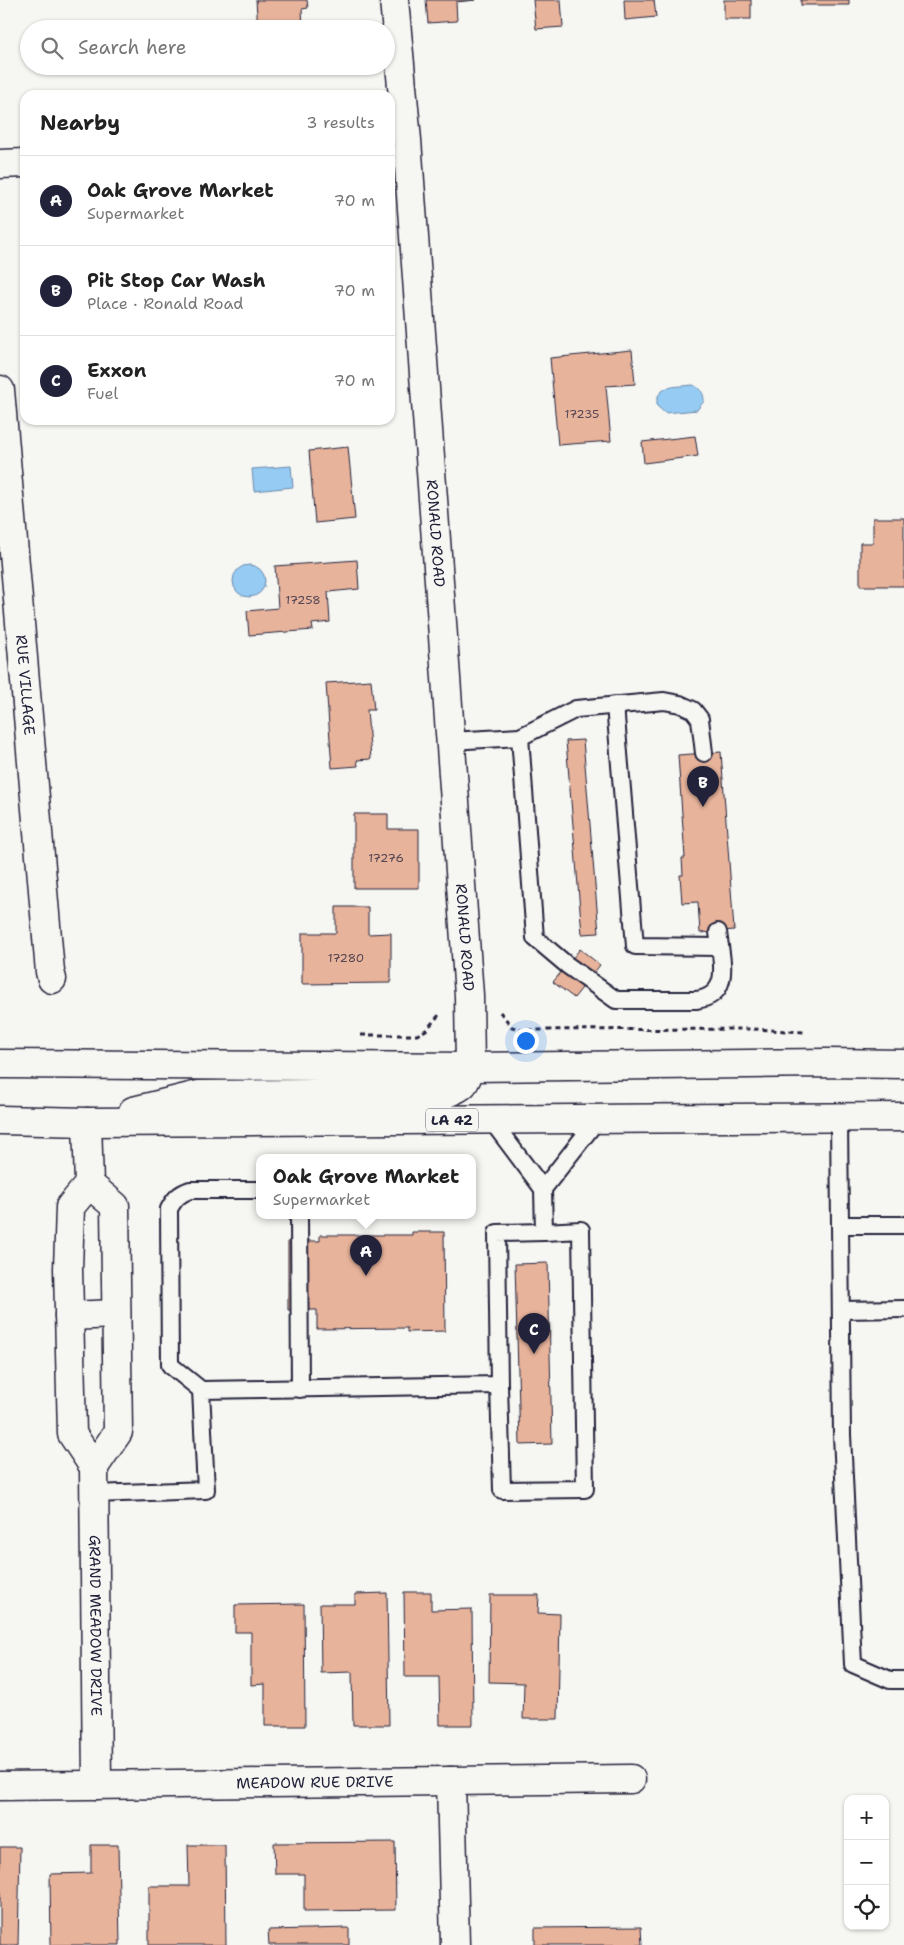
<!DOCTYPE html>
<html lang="en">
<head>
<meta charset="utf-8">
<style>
  body { margin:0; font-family:"Shantell Sans",sans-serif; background:#f6f6f6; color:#222 }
  .controls { position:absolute; right:15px; bottom:15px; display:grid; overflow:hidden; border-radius:10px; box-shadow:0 1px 4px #0004 }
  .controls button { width:45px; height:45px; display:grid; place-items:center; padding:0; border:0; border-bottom:1px solid #e0e0e0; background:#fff; color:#222; font:25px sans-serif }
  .you { position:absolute; left:525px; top:1040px; width:18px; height:18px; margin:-12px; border:4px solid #fff; border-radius:50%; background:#1a73e8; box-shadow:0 0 0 8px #1a73e833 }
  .badge { display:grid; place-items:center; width:32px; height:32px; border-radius:50%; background:#22223b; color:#fff; font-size:16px; font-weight:700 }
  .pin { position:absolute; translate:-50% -41px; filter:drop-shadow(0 1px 2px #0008) }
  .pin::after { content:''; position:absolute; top:26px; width:18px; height:15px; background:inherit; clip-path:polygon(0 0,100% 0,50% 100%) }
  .popup { position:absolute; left:256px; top:1154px; width:220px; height:65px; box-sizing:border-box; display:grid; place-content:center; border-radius:10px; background:#fff; filter:drop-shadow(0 1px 4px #0005); font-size:16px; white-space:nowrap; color:#767676 }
  .popup b { font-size:19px; color:#222 }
  .popup::after { content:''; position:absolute; left:50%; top:100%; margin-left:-10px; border:10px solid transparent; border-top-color:#fff }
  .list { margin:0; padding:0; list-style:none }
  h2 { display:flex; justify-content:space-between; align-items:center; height:65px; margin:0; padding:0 20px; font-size:21px }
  h2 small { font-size:16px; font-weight:400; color:#767676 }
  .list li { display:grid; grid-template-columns:32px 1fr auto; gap:15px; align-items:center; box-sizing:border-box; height:90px; padding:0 20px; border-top:1px solid #e0e0e0 }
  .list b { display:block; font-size:19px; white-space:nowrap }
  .list p { margin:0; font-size:16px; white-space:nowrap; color:#767676 }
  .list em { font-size:16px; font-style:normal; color:#767676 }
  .icon { flex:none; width:28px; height:28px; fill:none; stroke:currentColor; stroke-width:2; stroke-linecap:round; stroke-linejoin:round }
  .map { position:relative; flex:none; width:904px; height:1945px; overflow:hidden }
  .search { position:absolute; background:#fff; box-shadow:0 1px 4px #0004; left:20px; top:20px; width:375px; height:55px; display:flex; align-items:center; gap:12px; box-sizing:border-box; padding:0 18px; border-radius:28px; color:#767676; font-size:19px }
  .panel { position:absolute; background:#fff; box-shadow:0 1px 4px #0004; left:20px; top:90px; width:375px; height:335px; border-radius:15px }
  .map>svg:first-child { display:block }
  .water { fill:#96ccf4; stroke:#6888aa }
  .building { fill:#e8b39b; stroke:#22223b }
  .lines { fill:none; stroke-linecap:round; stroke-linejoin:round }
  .lane-casing { stroke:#22223b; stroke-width:20 }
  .street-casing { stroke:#22223b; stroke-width:31 }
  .primary-casing { stroke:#22223b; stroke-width:31 }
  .path { stroke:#22223b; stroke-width:3; stroke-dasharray:5 4; stroke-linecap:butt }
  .lane { stroke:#f6f6f2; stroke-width:16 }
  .street { stroke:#f6f6f2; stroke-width:28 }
  .primary { stroke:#f6f6f2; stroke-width:28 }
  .labels { text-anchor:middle; stroke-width:5; stroke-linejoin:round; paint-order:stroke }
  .number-label { font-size:12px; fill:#544653 }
  .shield { fill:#f6f6f2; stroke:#626272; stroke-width:1 }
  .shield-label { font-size:14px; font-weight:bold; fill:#22223b }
  .street-label { font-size:15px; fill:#22223b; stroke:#f6f6f2 }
</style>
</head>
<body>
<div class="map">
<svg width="904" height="1945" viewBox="0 0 904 1945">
  <rect width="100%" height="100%" fill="#f6f6f2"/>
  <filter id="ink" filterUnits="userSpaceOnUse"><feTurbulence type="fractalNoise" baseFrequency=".02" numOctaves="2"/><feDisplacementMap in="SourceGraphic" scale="10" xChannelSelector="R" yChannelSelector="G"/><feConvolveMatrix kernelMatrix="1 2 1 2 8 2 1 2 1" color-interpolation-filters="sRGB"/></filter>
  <g filter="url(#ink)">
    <g class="water">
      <path d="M693,385c8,4 11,8 11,16l-7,9 -32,3 -8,-7c-2,-22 20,-19 36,-21z"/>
      <path d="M291,466l2,21 -39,4 -2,-22z"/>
      <circle cx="249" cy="581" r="16"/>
    </g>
    <g class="building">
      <path d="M256,0h51l1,8 -6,1 1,20h-45z"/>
      <path d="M426,0h50l-20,2 1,19 -29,2z"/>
      <path d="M533,0h28l2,27 -27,2z"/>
      <path d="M624,0h30l2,17 -31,3z"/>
      <rect x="724" y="0" width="27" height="19"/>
      <rect x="801" y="0" width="48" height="5"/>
      <path d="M632,350l3,34 -29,2 5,55 -53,4 -8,-87z"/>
      <path d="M695,436l3,20 -54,7 -2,-21z"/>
      <path d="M348,447l7,72 -40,4 -6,-72z"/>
      <path d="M873,518h31v68h-44v-43h13z"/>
      <path d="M357,560l2,29 -31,3 2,30 -18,2 1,6 -64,5 -2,-24 31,-3 -3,-42z"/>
      <path d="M371,680l3,30h-7l4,49 -14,1 1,6 -26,2 -6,-85z"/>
      <path d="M583,740l16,193 -17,1 -16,-193z"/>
      <path d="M721,752l13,178 -34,3 -2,-31 -16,1 -2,-28h3l-1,-17h3l-7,-103z"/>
      <path d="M354,814h34v15h31v59h-65z"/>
      <path d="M336,907h32v27l23,-1v50l-89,1v-51h34z"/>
      <path d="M580,949l20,16 -26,33 -21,-16z"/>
      <path d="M412,1232h32l1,99 -38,1v-4l-90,1v-19h-29v-69h32v-6h92z"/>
      <path d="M548,1263l4,181 -32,1 -5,-181z"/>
      <path d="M404,1592h27v18l41,-1 1,116h-33l-1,-48h-34z"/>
      <path d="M387,1593l2,132h-36l-1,-53 -31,1 -1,-69h35v-10z"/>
      <path d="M490,1595h49l-1,18 22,1 -2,105h-35l1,-36 -35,-1z"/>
      <path d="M304,1604l1,122h-40v-42l-14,1v-53h-16v-27z"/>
      <path d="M395,1842l1,68 -92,1v-37h-29l-1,-31z"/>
      <path d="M91,1845h27l2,100h-69l-1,-71 41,-1z"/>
      <path d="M188,1845h37l1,100h-77v-59h40z"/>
      <path d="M0,1847h20l-2,98h-18z"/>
      <path d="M641,1927l1,18h-107v-17z"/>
      <path d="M349,1928v17h-80l-1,-15z"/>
    </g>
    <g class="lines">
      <defs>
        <g id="lane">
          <path d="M615,705l20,241 85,1"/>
          <path d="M520,737l15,201 32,27 49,35h80c37,-5 25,-41 22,-68"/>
          <path d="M450,741l70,-4 56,-28 88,-8 16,3 13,6 7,9 4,34"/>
          <path d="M839,1118l3,317 11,229 37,16h14"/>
          <path d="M491,1120l52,69 54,-69"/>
          <path d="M299,1215l1,174"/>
          <path d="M840,1225h64"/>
          <path d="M841,1310l63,-1"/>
          <path d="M499,1385l3,105 83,-1 -4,-259 -37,2"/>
          <path d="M201,1390l-31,-25 -1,-156c6,-11 10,-15 21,-19h70"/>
          <path d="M94,1494l112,-4 -5,-100 298,-5 -2,-152 47,-1 -1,-43"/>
        </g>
        <g id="street">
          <path id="s1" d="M394,0l13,140 62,855 1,72"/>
          <path d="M0,164l25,-1"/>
          <path id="s2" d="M0,390l50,582 2,7"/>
          <path d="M87,1122l2,62 -19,23 -2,62 4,165 22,33"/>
          <path id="s3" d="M89,1184l26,22 3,226 -24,35 3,318"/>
          <path d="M69,1316l47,-2"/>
          <path d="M451,1781l4,164"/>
          <path id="s4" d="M0,1786l631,-7"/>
        </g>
        <g id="primary">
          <path d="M0,1064l470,3 357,-4 77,1"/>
          <path d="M133,1111l65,-16 248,-2c17,-6 20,-9 24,-26"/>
          <path d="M0,1120l87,2 817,-5"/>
        </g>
      </defs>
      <use href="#lane" class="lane-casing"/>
      <use href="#street" class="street-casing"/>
      <use href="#primary" class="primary-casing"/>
      <g class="path">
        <path d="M500,1012l12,15 12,3 228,-1 53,3"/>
        <path d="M361,1035h56l9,-5 13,-15"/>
      </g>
      <use href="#lane" class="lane"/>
      <use href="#street" class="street"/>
      <use href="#primary" class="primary"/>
    </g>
  </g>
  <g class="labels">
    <g class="number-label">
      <text x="582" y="418">17235</text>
      <text x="303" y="604">17258</text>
      <text x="386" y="862">17276</text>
      <text x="346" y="962">17280</text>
    </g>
    <rect class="shield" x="426" y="1108.5" width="52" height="23" rx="4"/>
    <g class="shield-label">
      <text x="452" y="1125">LA 42</text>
    </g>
    <g class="street-label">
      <text dy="5" stroke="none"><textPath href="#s1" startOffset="535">RONALD ROAD</textPath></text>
      <text dy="5" stroke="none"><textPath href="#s2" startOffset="296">RUE VILLAGE</textPath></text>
      <text dy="5" stroke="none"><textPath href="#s1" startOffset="940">RONALD ROAD</textPath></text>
      <text dy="5" stroke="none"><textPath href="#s3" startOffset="461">GRAND MEADOW DRIVE</textPath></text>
      <text dy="5" stroke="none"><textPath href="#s4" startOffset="315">MEADOW RUE DRIVE</textPath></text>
    </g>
  </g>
</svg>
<div class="controls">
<button>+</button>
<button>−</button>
<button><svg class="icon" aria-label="locate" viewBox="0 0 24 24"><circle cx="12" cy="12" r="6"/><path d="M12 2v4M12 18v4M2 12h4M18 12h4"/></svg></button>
</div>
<div class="you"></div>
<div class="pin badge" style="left:366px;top:1276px">A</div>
<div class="popup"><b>Oak Grove Market</b>Supermarket</div>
<div class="pin badge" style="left:703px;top:807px">B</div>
<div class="pin badge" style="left:534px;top:1354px">C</div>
<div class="search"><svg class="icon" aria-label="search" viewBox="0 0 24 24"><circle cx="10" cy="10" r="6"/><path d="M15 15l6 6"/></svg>Search here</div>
<section class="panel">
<h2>Nearby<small>3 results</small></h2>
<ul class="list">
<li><span class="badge">A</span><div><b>Oak Grove Market</b><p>Supermarket</p></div><em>70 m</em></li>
<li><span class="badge">B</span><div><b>Pit Stop Car Wash</b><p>Place · Ronald Road</p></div><em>70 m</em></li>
<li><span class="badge">C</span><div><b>Exxon</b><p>Fuel</p></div><em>70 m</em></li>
</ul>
</section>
</div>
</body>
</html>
